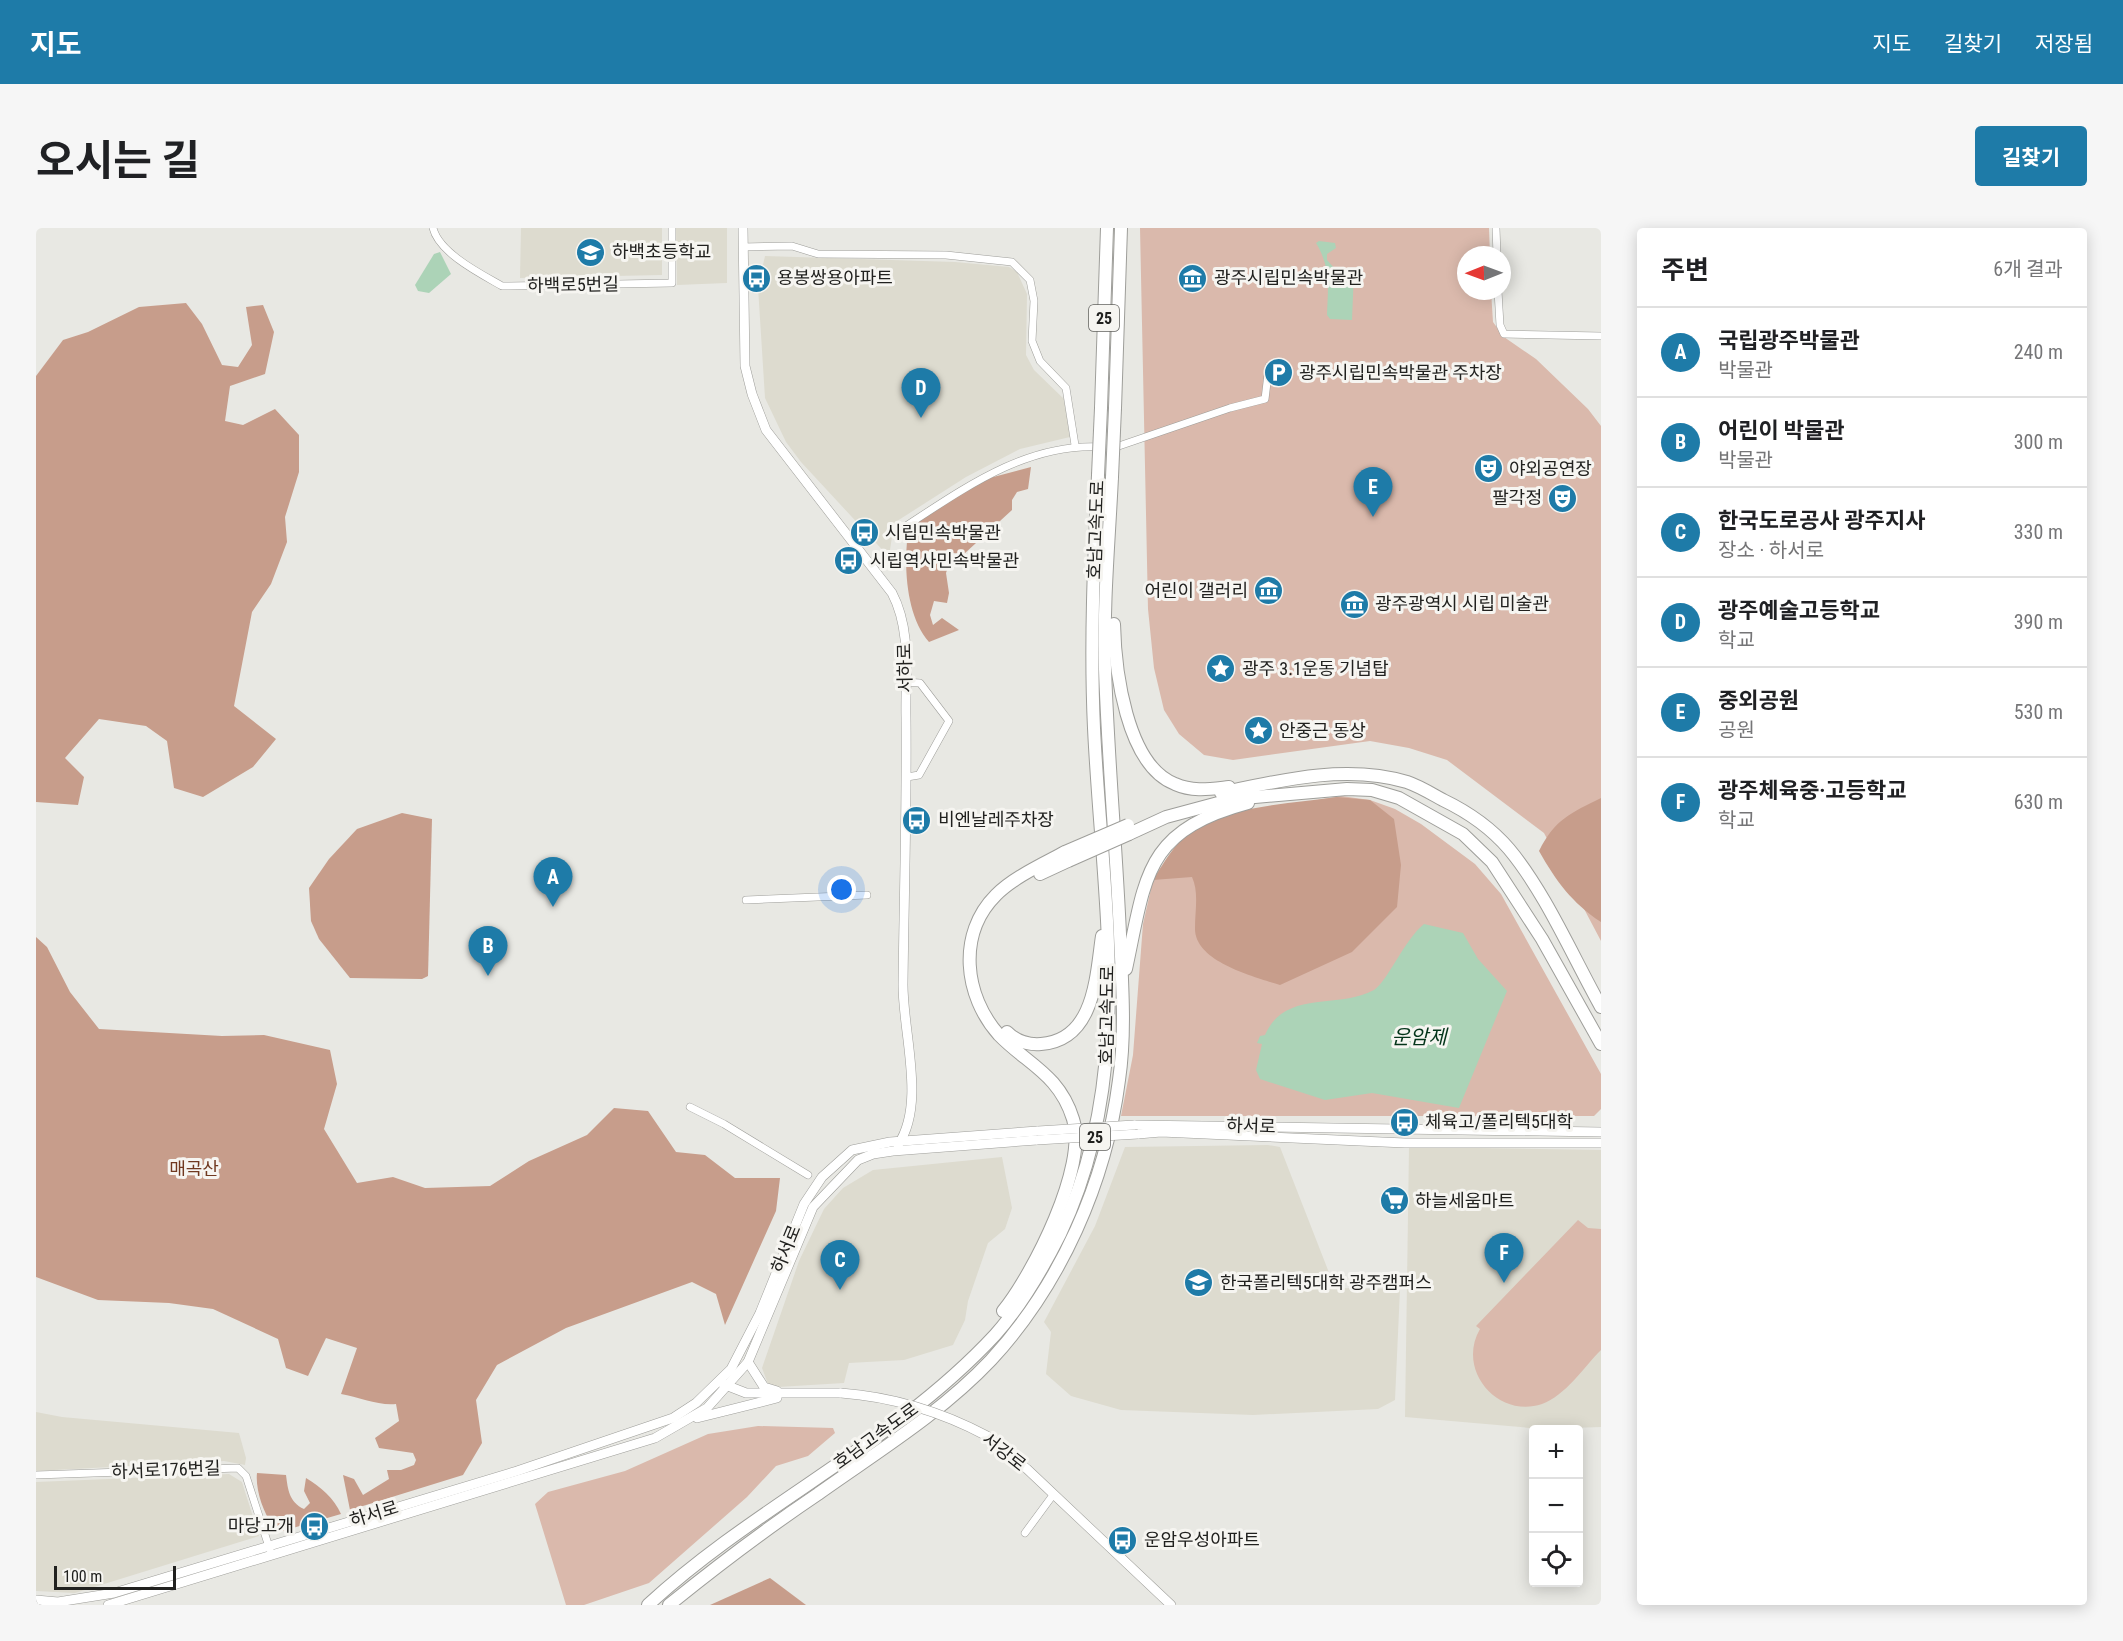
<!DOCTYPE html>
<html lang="ko">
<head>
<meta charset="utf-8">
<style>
  body { margin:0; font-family:"Roboto Condensed","Noto Sans KR",sans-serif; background:#f6f6f6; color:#202124 }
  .controls { position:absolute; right:18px; bottom:18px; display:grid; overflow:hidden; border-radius:6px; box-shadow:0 3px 15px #0003 }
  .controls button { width:54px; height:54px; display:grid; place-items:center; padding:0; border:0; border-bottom:2px solid #e0e0e0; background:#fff; color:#202124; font:30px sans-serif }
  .compass { position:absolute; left:1421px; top:18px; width:54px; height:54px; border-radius:50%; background:#fff; box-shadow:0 3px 15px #0003; rotate:269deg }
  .scale { position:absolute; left:18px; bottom:15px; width:122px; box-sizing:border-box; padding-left:6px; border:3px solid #21211f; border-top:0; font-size:16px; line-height:21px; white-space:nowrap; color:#21211f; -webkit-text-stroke:4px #f6f5f1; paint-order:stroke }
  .you { position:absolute; left:806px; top:662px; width:21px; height:21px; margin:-15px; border:4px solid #fff; border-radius:50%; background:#1a73e8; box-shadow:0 0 0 9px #1a73e833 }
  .badge { display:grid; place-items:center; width:39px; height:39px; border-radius:50%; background:#1e7ba8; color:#fff; font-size:20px; font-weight:700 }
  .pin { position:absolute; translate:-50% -50px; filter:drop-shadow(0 2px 3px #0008) }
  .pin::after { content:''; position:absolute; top:32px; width:21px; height:18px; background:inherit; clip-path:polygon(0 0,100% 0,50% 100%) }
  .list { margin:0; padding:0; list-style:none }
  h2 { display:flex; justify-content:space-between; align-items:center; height:78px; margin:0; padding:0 24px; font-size:26px }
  h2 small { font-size:20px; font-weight:400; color:#757577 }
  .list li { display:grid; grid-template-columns:39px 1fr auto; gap:18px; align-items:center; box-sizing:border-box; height:90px; padding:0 24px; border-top:2px solid #e0e0e0 }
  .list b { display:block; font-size:22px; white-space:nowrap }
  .list p { margin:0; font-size:20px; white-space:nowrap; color:#757577 }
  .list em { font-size:20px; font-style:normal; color:#757577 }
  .icon { flex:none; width:33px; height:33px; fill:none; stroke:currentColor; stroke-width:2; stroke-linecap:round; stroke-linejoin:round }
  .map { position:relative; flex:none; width:1565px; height:1377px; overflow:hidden; border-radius:6px }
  header { display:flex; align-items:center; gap:36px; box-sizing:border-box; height:84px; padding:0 30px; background:#1e7ba8; color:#fff }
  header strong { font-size:28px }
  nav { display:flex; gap:33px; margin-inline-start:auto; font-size:21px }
  .intro { display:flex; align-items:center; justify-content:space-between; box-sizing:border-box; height:144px; padding:0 36px }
  h1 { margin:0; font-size:42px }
  .button { padding:15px 27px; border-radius:6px; background:#1e7ba8; color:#fff; font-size:21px; font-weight:700 }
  main { display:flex; gap:36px; padding:0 36px }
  aside { flex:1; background:#fff; border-radius:6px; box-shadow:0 3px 15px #0003 }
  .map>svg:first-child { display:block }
  .built { fill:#dddbcf }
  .green { fill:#dab9ac }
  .forest { fill:#c79d8b }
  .water { fill:#acd3b7 }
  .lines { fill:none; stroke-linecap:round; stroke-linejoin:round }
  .street-casing { stroke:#9e9e9a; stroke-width:8 }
  .secondary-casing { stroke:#9e9e9a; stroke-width:10 }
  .highway-casing { stroke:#9e9e9a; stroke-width:14 }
  .street { stroke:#fff; stroke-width:7 }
  .secondary { stroke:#fff; stroke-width:9 }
  .highway { stroke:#fff; stroke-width:12 }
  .secondary-bridge-casing { stroke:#9e9e9a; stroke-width:10; stroke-linecap:butt }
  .highway-bridge-casing { stroke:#9e9e9a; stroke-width:14; stroke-linecap:butt }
  .secondary-bridge { stroke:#fff; stroke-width:9 }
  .highway-bridge { stroke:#fff; stroke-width:12 }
  .labels { text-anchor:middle; stroke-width:6; stroke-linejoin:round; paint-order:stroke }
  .shield { fill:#f6f5f1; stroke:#61615e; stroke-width:1.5 }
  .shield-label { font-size:16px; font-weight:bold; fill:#21211f }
  .poi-label { font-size:18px; fill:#21211f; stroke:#f6f5f1; text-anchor:start }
  .street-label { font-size:18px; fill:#21211f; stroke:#f6f5f1 }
  .park-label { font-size:18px; fill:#703920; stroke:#f6f5f1 }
  .water-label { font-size:20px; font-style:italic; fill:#04351a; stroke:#f6f5f1 }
</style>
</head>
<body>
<header>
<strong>지도</strong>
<nav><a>지도</a><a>길찾기</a><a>저장됨</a></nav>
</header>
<div class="intro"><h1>오시는 길</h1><a class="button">길찾기</a></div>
<main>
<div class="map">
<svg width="1565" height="1377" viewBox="0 0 1565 1377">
  <rect width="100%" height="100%" fill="#e8e8e3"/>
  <g class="built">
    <path d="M485,0h141v47l-142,3z"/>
    <path d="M640,0h51v55l-50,2z"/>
    <path d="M729,28l190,6 54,5 8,5 10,22 -1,61 8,15 30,29 6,38 -50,12 -54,28 -72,46 -5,34 -88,-95 -15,-20 -21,-44 -7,-111z"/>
    <path d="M1232,917l12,2 55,141 65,1 -5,111 -17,9 -125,6 -132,-5 -50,-14 -25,-22 5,-42 -7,-10 51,-96 30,-79z"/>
    <path d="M1373,919l192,3v277l-59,2 -137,-12z"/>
    <path d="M966,929l10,51 -7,21 -17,14 -20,58 -3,19 -12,25 -49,15 -55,3 -5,20 -66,4 -10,-3 -6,-16 37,-107 25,-52 19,-21 30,-18z"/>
    <path d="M0,1184l26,5 177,16 7,25 -1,7 -21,-4 -188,10z"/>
    <path d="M193,1246l13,8 17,54 -184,57 -39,-2v-109z"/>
  </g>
  <g class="green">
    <path d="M1104,0h349l1,27h-24v36h25l2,31 11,15 32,22 52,50 13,17v515l-57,-108 -97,-73 -38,-12 -39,-7 -137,19 -29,-5 -25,-21 -15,-24 -10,-42 -6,-59z"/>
    <path d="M1305,568l29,4 25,9 26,15 54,40 26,30 100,180v35l-7,7h-473l12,-61 10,-131 10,-44 77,-65z"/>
    <path d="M1542,992l10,8 13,1v121c-17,17 -36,46 -59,54 -44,15 -86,-34 -62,-75l-4,-3z"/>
    <path d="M722,1198l75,2 2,5 -27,23 -32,10 -29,31 -98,86 -65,22h-18l-31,-101 13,-12 77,-21 83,-37z"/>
  </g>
  <g class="forest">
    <path d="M150,75l16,21 20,41 16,2 14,-22 -6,-38 17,-2 11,27 -9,42 -35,12 -5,35 18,4 32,-16 24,26v37l-14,45 2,25 -16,42 -19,28 -18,94 42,33 -23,28 -50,30 -29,-9 -7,-47 -21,-15 -47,-7 -34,39 19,19 -6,28 -42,-3v-426l27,-36 25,-8 51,-25z"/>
    <path d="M995,239l-3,22 -11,3 -5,8v10l-48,44 -11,-1 -7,20 3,20 -2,10 -13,-2 -4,14 3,10 9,-7 17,12 -30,12c-24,-27 -26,-81 -20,-116l73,-46z"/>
    <path d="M1301,569l33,3 24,19 7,46 -4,42 -45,45 -72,33c-25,-8 -86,-23 -85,-57 0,-17 4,-36 -3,-51l-39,3c12,-19 24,-41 44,-53 36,-21 99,-24 140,-30z"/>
    <path d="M1565,570v124c-29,-19 -45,-41 -62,-71 16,-32 32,-38 62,-53z"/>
    <path d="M366,585l30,6 -4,157 -6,3 -72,-1 -31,-39 -8,-18 -2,-33 20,-29 28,-30z"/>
    <path d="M0,709l11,10 23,45 29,37 123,7 42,-1 66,15 7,34 -13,45 33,54 36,-6 32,11 65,-2 39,-25 58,-26 27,-27 34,3 28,41 29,3 30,23h45l-4,33 -51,114 -9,-31 -24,-12 -126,46 -69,37 -21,35 6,43 -19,32 -113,35 -7,-35 11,4 9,16 26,-16 -2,-9h14l13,-5 2,-5 -3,-7 -34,-5 -4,-10 24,-17 -3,-17c-17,2 -37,-7 -55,-10l16,-46 -31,-10 -18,38 -22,-8 -8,-29 -65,-30 -44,-6 -71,-3 -62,-23z"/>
    <path d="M221,1245l29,2c2,15 3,27 18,34l6,-6 -6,-12 2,-13c15,9 28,20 35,36l-62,18c-14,-12 -24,-42 -22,-59z"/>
    <path d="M734,1350l36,27h-96z"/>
  </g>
  <g class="water">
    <path d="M1283,13l16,2 1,5 -9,6v6l8,9 19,2 -2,49 -22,-1 -3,-4c1,-28 4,-47 -11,-72z"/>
    <path d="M404,24l11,22 -22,19 -11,-2 -3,-6 19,-31z"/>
    <path d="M1388,696l39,9 15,26 29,32 -48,117 -87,-15 -47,7 -65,-21 -4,-9 6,-26 -5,-1 3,-7 5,-1c20,-46 72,-25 109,-45 13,-8 31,-51 50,-66z"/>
  </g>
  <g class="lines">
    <defs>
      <g id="street">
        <path d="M397,0c6,25 48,46 69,58h7l163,-3v-55"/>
        <path d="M1460,0l1,27"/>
        <path d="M707,19l49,-1 26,8 128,1 66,7 18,18 4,21 -2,40 8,20 26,27 9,57"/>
        <path d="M1462,63l2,34 4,9 97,2"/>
        <path d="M1077,220l117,-40 35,-9 4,-33"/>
        <path d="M867,300c60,-39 124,-86 199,-81"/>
        <path d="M869,454l15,1 29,38 -30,54 -12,2"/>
        <path d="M710,672l121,-5"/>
        <path d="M654,879l34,17 84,51"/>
        <path d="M0,1247l202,-7 8,8 24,74"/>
        <path d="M989,1305l28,-38"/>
      </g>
      <g id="secondary">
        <path d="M707,0l2,138 7,28 14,36 126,163c20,38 13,83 14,124 1,90 -2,179 -3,268 0,49 23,119 -5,160"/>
        <path d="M1098,897l467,7"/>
        <path d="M1102,906l23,-2 244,11h196"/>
        <path d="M712,1134l16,25 13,4"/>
        <path d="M687,1156l23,9h95"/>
        <path d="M661,1190l80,-20"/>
        <path d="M951,1208l40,33 144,136"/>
        <path d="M0,1372l22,2 56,-9 403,-122 156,-53 23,-15 35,-34 29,-56 44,-109 18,-27 30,-27 38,-8 148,-11"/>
        <path d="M72,1377l547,-167 52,-30 41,-46 65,-155 45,-47 15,-6 20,-3 144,-11"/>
      </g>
      <g id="highway">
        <path d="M1065,180l6,-180"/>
        <path d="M1079,180l6,-180"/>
        <path d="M1078,396c1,45 12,141 61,160 18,8 35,5 54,3"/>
        <path d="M1185,565c60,-13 126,-29 186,-11 12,4 25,12 36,18 25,12 48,28 66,49 36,43 64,108 92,158"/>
        <path d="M1093,606l37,-17 67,-18 114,-10 25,1 27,8 64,36 29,28 50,77 59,105"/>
        <path d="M1004,646l28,-13"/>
        <path d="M1090,741c20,-93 18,-138 122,-166"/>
        <path d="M971,804c9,9 21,13 34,12 54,-4 55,-68 61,-108"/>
        <path d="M967,1083c30,-37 85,-145 70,-192 -14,-45 -46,-55 -74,-84 -35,-39 -42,-101 -3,-140 18,-18 47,-31 69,-43"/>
        <path d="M612,1377c108,-100 246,-161 347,-270 27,-30 47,-65 65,-101 77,-161 42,-334 34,-506 -4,-84 0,-169 4,-253"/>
        <path d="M633,1377c48,-39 97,-76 149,-111 59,-42 123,-81 173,-134 70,-76 115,-178 128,-280 7,-48 3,-97 1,-146 -4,-88 -12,-176 -15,-265 -2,-64 4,-129 7,-192"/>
      </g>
    </defs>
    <use href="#street" class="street-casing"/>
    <use href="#secondary" class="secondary-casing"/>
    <use href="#highway" class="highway-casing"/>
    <use href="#street" class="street"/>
    <use href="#secondary" class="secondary"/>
    <use href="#highway" class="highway"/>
    <defs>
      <g id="secondary-bridge">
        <path d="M1002,903l96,-6"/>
        <path d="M1001,912l101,-6"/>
        <path d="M805,1165c53,4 99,18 146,43"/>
      </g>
      <g id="highway-bridge">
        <path d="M1062,247l3,-67"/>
        <path d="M1076,249l3,-69"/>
        <path d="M1029,624l63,-27"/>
        <path d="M1032,633l61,-27"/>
      </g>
    </defs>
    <use href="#secondary-bridge" class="secondary-bridge-casing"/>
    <use href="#highway-bridge" class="highway-bridge-casing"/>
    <use href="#secondary-bridge" class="secondary-bridge"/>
    <use href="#highway-bridge" class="highway-bridge"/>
  </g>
  <defs>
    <symbol id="school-disc" viewBox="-11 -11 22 22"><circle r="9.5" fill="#1e7ba8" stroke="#f6f5f1"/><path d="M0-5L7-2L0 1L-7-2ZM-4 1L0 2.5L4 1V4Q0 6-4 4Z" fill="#fff"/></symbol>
    <symbol id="bus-disc" viewBox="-11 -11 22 22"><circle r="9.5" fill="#1e7ba8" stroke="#f6f5f1"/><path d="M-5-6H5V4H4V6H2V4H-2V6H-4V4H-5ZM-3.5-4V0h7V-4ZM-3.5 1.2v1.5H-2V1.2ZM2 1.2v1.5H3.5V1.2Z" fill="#fff"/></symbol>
    <symbol id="museum-disc" viewBox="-11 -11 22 22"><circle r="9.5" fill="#1e7ba8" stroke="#f6f5f1"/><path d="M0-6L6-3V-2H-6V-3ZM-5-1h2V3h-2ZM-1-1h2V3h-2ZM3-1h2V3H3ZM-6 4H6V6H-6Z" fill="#fff"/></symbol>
    <symbol id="parking-disc" viewBox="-11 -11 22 22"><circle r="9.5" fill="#1e7ba8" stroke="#f6f5f1"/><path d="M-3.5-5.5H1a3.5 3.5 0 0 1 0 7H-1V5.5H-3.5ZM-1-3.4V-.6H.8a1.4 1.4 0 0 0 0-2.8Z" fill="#fff"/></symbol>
    <symbol id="theatre-disc" viewBox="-11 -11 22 22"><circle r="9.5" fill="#1e7ba8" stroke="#f6f5f1"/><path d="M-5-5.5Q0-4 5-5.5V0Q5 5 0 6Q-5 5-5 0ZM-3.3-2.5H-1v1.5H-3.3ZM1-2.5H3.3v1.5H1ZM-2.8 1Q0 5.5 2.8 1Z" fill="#fff"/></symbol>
    <symbol id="sight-disc" viewBox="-11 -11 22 22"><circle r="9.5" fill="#1e7ba8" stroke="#f6f5f1"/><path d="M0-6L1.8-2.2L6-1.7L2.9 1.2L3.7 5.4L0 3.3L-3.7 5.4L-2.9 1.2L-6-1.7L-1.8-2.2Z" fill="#fff"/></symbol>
    <symbol id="supermarket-disc" viewBox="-11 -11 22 22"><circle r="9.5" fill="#1e7ba8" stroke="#f6f5f1"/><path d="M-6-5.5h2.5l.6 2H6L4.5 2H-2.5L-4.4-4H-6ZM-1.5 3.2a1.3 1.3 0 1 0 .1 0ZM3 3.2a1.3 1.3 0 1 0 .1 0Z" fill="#fff"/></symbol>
    <symbol id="university-disc" viewBox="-11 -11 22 22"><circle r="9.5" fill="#1e7ba8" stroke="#f6f5f1"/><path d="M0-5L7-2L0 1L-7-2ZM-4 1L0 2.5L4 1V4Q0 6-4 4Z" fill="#fff"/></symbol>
  </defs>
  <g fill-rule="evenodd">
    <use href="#school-disc" x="538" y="8" width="33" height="33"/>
    <use href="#bus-disc" x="704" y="34" width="33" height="33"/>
    <use href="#museum-disc" x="1140" y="34" width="33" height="33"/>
    <use href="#parking-disc" x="1226" y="128" width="33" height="33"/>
    <use href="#theatre-disc" x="1436" y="224" width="33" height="33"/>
    <use href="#theatre-disc" x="1510" y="254" width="33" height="33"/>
    <use href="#bus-disc" x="812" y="288" width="33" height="33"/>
    <use href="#bus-disc" x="796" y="316" width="33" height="33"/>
    <use href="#museum-disc" x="1216" y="346" width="33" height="33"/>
    <use href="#museum-disc" x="1302" y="360" width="33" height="33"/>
    <use href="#sight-disc" x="1168" y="424" width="33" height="33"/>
    <use href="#sight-disc" x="1206" y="486" width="33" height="33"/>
    <use href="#bus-disc" x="864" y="576" width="33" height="33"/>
    <use href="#bus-disc" x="1352" y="878" width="33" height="33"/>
    <use href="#supermarket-disc" x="1342" y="956" width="33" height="33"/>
    <use href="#university-disc" x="1146" y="1038" width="33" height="33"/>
    <use href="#bus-disc" x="262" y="1282" width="33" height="33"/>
    <use href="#bus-disc" x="1070" y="1296" width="33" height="33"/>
  </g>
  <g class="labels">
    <g class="shield">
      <rect x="1053" y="77" width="30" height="26" rx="4.5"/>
      <rect x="1044" y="896" width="30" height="26" rx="4.5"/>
    </g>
    <g class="shield-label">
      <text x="1068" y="96">25</text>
      <text x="1059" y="915">25</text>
    </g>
    <g class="poi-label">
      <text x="576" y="30">하백초등학교</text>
      <text x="741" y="56">용봉쌍용아파트</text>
      <text x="1178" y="56">광주시립민속박물관</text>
      <text x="1263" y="151">광주시립민속박물관 주차장</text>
      <text x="1473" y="247">야외공연장</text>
      <text x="1506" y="276" text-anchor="end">팔각정</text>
      <text x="849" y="311">시립민속박물관</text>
      <text x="834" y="339">시립역사민속박물관</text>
      <text x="1212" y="369" text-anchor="end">어린이 갤러리</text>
      <text x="1339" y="382">광주광역시 시립 미술관</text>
      <text x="1206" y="447">광주 3.1운동 기념탑</text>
      <text x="1243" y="509">안중근 동상</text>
      <text x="902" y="598">비엔날레주차장</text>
      <text x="1389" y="900">체육고/폴리텍5대학</text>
      <text x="1379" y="979">하늘세움마트</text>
      <text x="1184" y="1061">한국폴리텍5대학 광주캠퍼스</text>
      <text x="258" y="1304" text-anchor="end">마당고개</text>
      <text x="1108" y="1318">운암우성아파트</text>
    </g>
    <g class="street-label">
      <text transform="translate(537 57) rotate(-1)" y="6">하백로5번길</text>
      <text transform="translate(1060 302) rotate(-88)" y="6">호남고속도로</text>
      <text transform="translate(869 440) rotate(-91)" y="6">서하로</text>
      <text transform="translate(1071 787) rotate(-89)" y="6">호남고속도로</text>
      <text transform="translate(1215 898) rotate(2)" y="6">하서로</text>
      <text transform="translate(750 1021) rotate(-68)" y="6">하서로</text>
      <text transform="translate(840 1208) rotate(-36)" y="6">호남고속도로</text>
      <text transform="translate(968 1224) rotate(38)" y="6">서강로</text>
      <text transform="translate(130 1242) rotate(-2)" y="6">하서로176번길</text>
      <text transform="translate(338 1286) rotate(-17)" y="6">하서로</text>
    </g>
    <g class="park-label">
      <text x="158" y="947">매곡산</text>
    </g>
    <g class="water-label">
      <text x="1383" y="816">운암제</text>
    </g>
  </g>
</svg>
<div class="controls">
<button>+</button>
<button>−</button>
<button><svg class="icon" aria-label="locate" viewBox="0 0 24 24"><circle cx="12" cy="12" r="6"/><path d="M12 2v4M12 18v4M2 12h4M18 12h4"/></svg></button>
</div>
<svg class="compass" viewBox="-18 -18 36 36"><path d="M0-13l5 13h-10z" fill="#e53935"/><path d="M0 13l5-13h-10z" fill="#757577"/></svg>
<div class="scale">100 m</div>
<div class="you"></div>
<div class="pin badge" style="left:517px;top:679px">A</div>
<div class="pin badge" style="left:452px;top:748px">B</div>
<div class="pin badge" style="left:804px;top:1062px">C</div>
<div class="pin badge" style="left:885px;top:190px">D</div>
<div class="pin badge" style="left:1337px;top:289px">E</div>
<div class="pin badge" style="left:1468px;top:1055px">F</div>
</div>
<aside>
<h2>주변<small>6개 결과</small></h2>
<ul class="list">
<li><span class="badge">A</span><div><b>국립광주박물관</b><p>박물관</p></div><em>240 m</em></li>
<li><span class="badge">B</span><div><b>어린이 박물관</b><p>박물관</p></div><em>300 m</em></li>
<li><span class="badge">C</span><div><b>한국도로공사 광주지사</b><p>장소 · 하서로</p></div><em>330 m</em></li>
<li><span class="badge">D</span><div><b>광주예술고등학교</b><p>학교</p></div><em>390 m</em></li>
<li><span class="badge">E</span><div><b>중외공원</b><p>공원</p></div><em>530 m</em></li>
<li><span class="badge">F</span><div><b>광주체육중·고등학교</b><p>학교</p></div><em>630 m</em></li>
</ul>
</aside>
</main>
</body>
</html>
